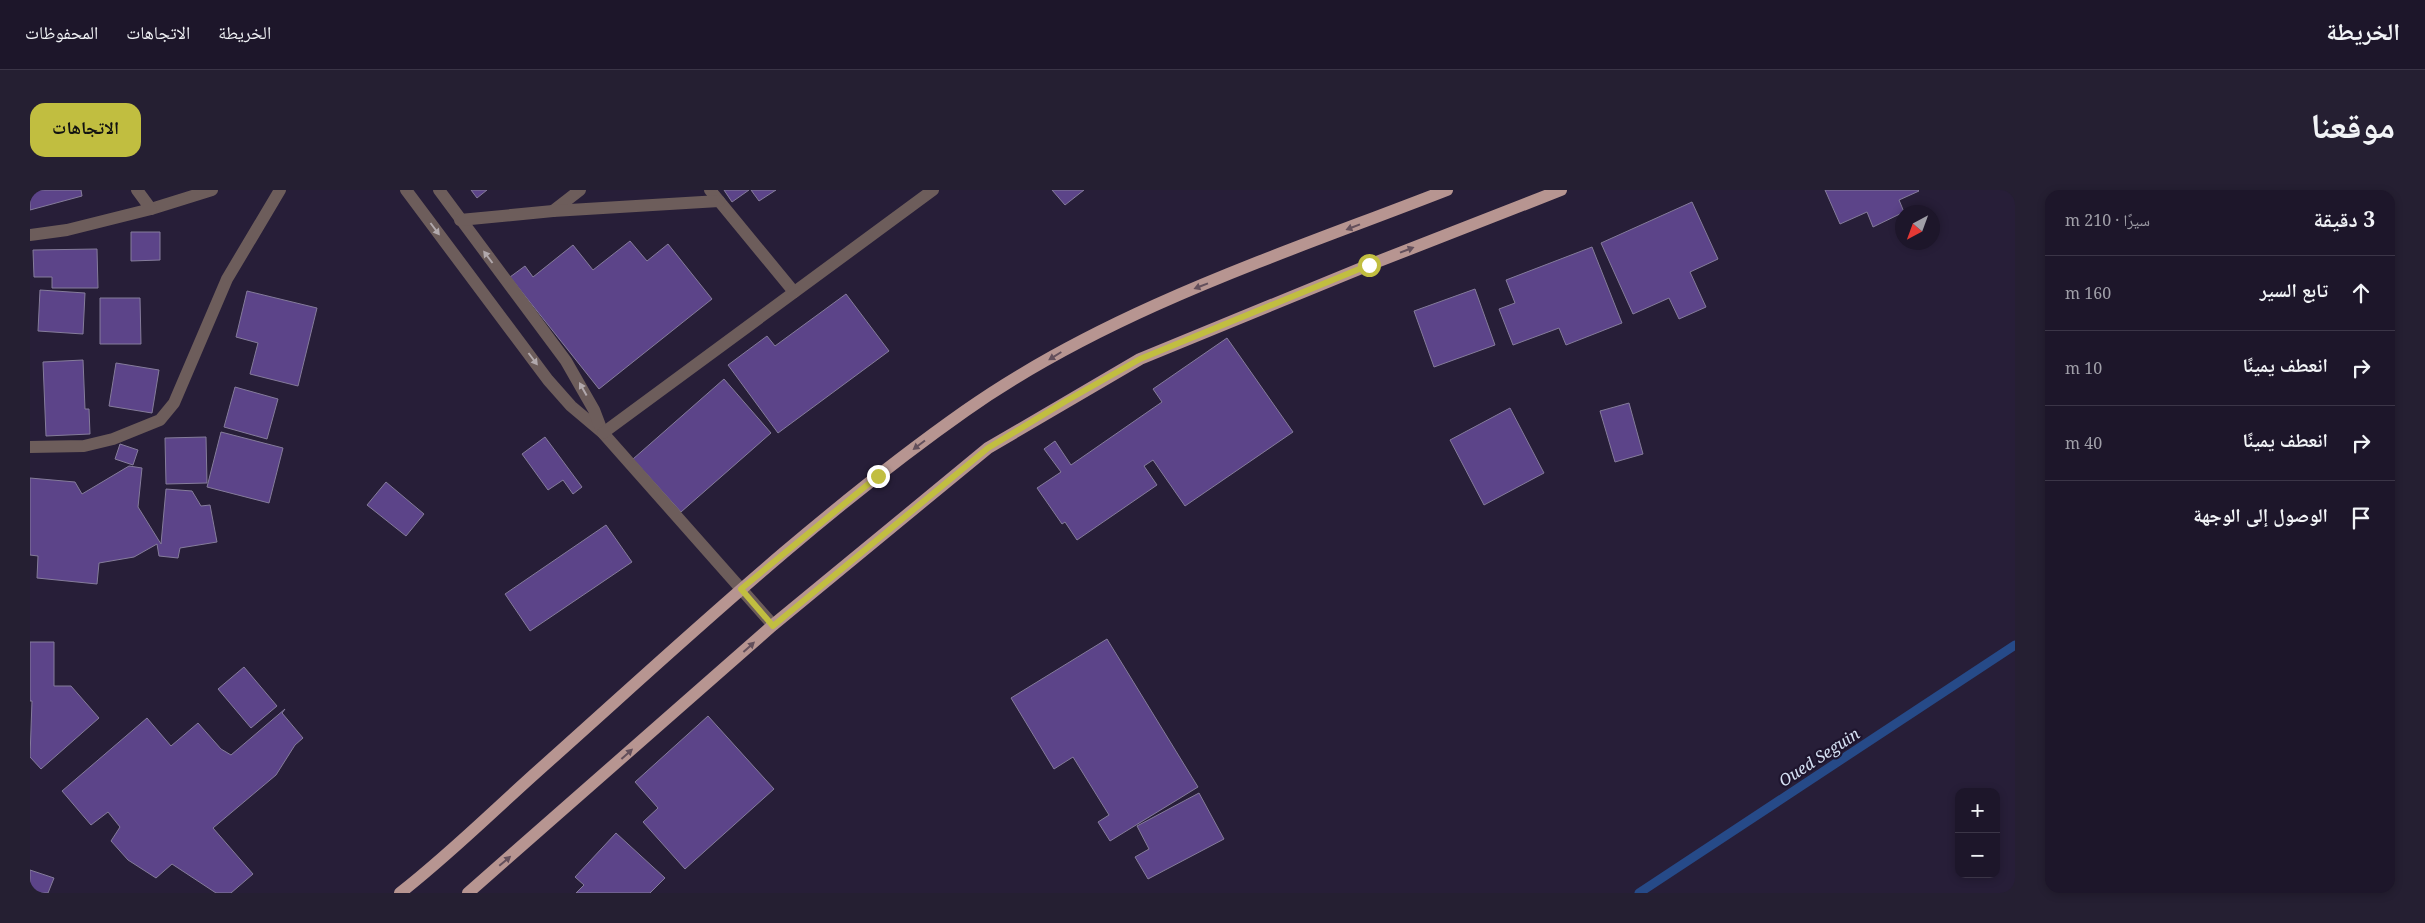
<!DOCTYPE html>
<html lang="ar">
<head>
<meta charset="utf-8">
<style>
  body { margin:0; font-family:"Noto Serif","Noto Naskh Arabic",serif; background:#251f32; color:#f1f3f6; direction:rtl }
  .controls { position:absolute; right:15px; bottom:15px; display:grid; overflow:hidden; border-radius:10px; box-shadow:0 2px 8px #0003 }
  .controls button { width:45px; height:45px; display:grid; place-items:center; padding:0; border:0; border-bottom:1px solid #3b3547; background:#1d162a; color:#f1f3f6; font:25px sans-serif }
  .compass { position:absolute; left:1865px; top:15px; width:45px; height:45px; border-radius:50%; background:#1d162a; box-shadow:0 2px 8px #0003; rotate:221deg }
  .stop { position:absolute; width:15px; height:15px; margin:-11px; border:4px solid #c1be40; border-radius:50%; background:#fff }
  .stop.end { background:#c1be40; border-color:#fff; box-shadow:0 1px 5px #0008 }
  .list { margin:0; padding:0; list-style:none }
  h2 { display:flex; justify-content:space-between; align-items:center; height:65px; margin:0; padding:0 20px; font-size:21px }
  h2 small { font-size:16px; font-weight:400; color:#a09fa8 }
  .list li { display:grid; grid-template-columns:32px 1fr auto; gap:15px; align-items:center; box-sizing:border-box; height:75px; padding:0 20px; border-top:1px solid #3b3547 }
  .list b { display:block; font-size:19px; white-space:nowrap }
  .list em { font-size:16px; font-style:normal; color:#a09fa8 }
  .icon { flex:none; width:28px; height:28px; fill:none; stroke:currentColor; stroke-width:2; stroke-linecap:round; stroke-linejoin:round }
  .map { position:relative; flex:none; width:1985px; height:703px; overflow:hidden; direction:ltr; border-radius:15px }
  header { display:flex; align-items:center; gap:30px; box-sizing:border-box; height:70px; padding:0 25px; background:#1d162a; border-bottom:1px solid #3b3547 }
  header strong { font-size:24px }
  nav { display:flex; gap:28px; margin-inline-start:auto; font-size:18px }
  .intro { display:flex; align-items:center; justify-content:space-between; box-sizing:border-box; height:120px; padding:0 30px }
  h1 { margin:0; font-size:35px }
  .button { padding:12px 22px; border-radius:15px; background:#c1be40; color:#111; font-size:18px; font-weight:700 }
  main { display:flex; gap:30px; padding:0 30px }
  aside { flex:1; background:#1d162a; border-radius:15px; box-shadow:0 2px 8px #0003 }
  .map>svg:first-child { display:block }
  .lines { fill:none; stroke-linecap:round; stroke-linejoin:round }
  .stream { stroke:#264a88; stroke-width:9 }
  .building { fill:#5c4489; stroke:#857c9b }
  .minor { stroke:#6d5d5b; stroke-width:12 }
  .primary { stroke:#b79591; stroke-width:12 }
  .oneway { fill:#634f5b }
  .oneway2 { fill:#b1a8ac }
  .route { stroke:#c1be40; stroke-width:6 }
  .labels { text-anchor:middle; stroke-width:4.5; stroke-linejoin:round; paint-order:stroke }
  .water-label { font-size:16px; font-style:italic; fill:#d6e1f4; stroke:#1e152e }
</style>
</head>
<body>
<header>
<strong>الخريطة</strong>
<nav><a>الخريطة</a><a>الاتجاهات</a><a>المحفوظات</a></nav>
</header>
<div class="intro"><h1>موقعنا</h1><a class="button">الاتجاهات</a></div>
<main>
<aside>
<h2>3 دقيقة<small>سيرًا · 210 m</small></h2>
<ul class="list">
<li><svg class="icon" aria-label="ahead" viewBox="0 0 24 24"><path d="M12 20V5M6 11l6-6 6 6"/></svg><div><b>تابع السير</b></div><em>160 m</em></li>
<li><svg class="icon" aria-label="right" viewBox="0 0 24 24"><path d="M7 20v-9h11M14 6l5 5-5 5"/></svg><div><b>انعطف يمينًا</b></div><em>10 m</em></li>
<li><svg class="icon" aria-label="right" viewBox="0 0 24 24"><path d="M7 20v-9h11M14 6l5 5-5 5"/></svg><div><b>انعطف يمينًا</b></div><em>40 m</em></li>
<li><svg class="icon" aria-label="arrive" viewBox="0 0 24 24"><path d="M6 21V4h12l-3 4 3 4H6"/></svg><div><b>الوصول إلى الوجهة</b></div></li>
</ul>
</aside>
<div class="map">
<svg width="1985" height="703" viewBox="0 0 1985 703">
  <rect width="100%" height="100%" fill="#271e38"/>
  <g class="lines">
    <path class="stream" d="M1609,703l376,-248"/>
  </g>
  <g class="building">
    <path d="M0,0h51l1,6 -52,14z"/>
    <path d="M441,0h16l-10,8z"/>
    <path d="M694,0h25l-17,12z"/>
    <path d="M721,0h25l-17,11z"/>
    <path d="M1022,0h32l-19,15z"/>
    <path d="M1795,0h93l1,1 -20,9 5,12 -31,15 -6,-15 -27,12z"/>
    <path d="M1662,12l26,57 -28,13 16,35 -27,12 -10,-21 -36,16 -32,-71z"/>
    <path d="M101,42h29v28l-29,1z"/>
    <path d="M600,51l17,20 21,-17 44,55 -113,90 -89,-112 15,-11 8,11 40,-32 20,25z"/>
    <path d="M1562,57l30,76 -56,22 -7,-17 -46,17 -14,-36 16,-6 -9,-23z"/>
    <path d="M67,59l1,39h-46v-11h-18l-1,-27z"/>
    <path d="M1445,99l20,56 -61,22 -20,-56z"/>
    <path d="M10,100l45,3 -2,41 -45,-3z"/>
    <path d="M217,101l70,17 -19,78 -48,-12 8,-31 -22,-6z"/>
    <path d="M816,104l43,57 -111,82 -50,-68 39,-29 8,10z"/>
    <path d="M70,108h40l1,46h-41z"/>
    <path d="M1197,148l66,94 -108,74 -32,-46 -9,6 13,19 -80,55 -12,-18 -3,2 -25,-36 24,-16 -17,-23 11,-8 16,24 91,-63 -9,-13z"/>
    <path d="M53,170l2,49h4l1,25 -44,2 -3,-74z"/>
    <path d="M86,173l43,7 -7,43 -43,-7z"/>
    <path d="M694,189l47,54 -90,79 -48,-53z"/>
    <path d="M205,197l43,12 -11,40 -43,-12z"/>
    <path d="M1599,213l14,51 -28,8 -15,-51z"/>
    <path d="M1480,218l34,65 -60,32 -34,-65z"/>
    <path d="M191,242l62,16 -14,55 -62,-16z"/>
    <path d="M176,247l1,46 -41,1 -1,-46z"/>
    <path d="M515,247l37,50 -9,7 -10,-14 -15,10 -26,-36z"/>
    <path d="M90,254l18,6 -5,15 -18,-6z"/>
    <path d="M99,276l13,2 -4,39 23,37 5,-55 26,2 9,15 9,-1 7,37 -37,6 -2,10 -19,-2 -2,-12 -23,13 -35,6 -2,21 -60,-6 1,-22 -8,-1v-77l45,4 7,12z"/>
    <path d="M356,292l38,32 -18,22 -39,-31z"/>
    <path d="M576,335l26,37 -102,69 -25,-37z"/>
    <path d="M1077,449l91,148 -88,54 -12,-19 11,-7 -36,-58 -19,12 -43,-71z"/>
    <path d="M0,452h24v44h17l28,32 -58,51 -11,-12 2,-56h-2z"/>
    <path d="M214,477l33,39 -26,22 -33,-39z"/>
    <path d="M255,519l-3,4 21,25 -8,7 -19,30 -63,53 40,46 -22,19h-15l-44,-29 -16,14 -28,-18 -17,-19 9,-14 -12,-15 -17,13 -29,-34 85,-73 24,28 27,-23 23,26 10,6z"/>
    <path d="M678,526l66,73 -89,80 -42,-47 15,-14 -23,-26z"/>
    <path d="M1169,603l25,46 -76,40 -13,-22 14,-8 -12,-23z"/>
    <path d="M586,643l49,45 -15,15h-74l8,-8 -9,-8z"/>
    <path d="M0,680l24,8 -6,15h-18z"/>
  </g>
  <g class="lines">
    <g class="minor">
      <path d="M376,0l142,190 23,26 32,27 170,192"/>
      <path d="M409,0l127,171 28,49 8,21"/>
      <path d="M680,0l84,102"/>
      <path d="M121,19l61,-19"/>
      <path d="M523,21l27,-21"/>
      <path d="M430,30l93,-9 166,-10"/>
      <path d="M0,45l37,-5 84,-21 -14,-19"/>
      <path d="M573,243l330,-243"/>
      <path d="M0,257l54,-1 29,-7 47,-19 14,-17 53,-124 53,-89"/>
    </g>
    <g class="primary">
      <path d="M370,703c49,-38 93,-82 139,-123 138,-123 274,-252 426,-359 145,-102 318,-157 482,-221"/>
      <path d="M438,703l305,-268 215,-177 152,-89 229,-94 192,-75"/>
    </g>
  </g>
  <defs><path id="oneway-solid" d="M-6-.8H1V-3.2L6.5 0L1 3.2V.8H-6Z" transform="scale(1.25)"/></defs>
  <g class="oneway">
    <use href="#oneway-solid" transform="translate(1323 37) rotate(159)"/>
    <use href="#oneway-solid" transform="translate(1377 60) rotate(-21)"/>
    <use href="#oneway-solid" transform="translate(1171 96) rotate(159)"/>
    <use href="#oneway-solid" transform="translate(1025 166) rotate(148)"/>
    <use href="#oneway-solid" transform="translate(889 255) rotate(143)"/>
    <use href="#oneway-solid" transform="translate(719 457) rotate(-42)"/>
    <use href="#oneway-solid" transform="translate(597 564) rotate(-42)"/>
    <use href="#oneway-solid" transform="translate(475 671) rotate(-40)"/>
  </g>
  <g class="oneway2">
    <use href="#oneway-solid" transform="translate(405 39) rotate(53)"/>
    <use href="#oneway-solid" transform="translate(458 67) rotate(-127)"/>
    <use href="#oneway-solid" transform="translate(503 169) rotate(53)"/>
    <use href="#oneway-solid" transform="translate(553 199) rotate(-119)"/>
  </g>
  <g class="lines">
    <path class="route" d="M848,286l-137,113 32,37 215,-178 78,-47 74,-42 229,-94"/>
  </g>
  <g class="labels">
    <g class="water-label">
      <text transform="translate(1789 567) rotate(-33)" y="6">Oued Seguin</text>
    </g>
  </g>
</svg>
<div class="controls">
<button>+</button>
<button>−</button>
</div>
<svg class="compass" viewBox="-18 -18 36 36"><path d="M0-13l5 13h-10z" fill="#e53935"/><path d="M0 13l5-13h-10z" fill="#a09fa8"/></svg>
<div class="stop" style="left:1339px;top:75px"></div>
<div class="stop end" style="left:848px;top:286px"></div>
</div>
</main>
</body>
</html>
